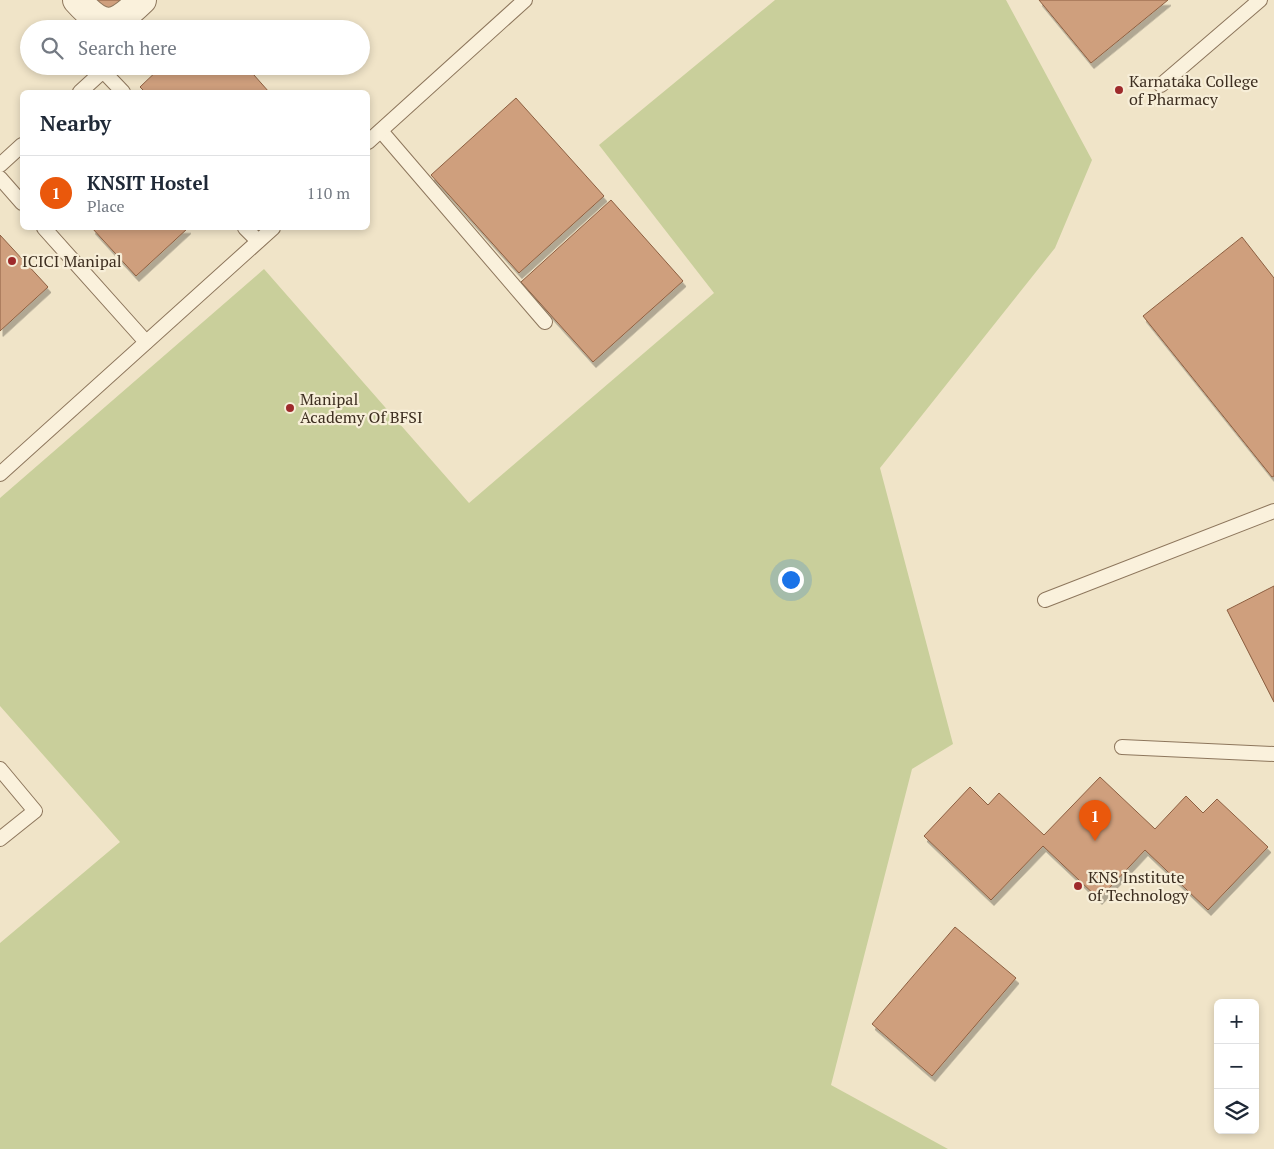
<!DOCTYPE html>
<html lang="en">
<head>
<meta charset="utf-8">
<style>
  body { margin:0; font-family:"PT Serif",serif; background:#f6f6f7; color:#1f2937 }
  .controls { position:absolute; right:15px; bottom:15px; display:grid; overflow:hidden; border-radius:8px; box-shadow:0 2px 8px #0003 }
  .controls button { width:45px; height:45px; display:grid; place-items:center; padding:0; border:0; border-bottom:1px solid #e0e1e3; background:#fff; color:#1f2937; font:25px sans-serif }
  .you { position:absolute; left:790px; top:579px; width:18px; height:18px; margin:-12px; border:4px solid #fff; border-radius:50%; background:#1a73e8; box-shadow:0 0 0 8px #1a73e833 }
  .badge { display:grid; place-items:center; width:32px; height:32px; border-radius:50%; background:#ea580c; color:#fff; font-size:16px; font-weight:700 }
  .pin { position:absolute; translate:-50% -41px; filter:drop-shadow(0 1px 2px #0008) }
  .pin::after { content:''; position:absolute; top:26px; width:18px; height:15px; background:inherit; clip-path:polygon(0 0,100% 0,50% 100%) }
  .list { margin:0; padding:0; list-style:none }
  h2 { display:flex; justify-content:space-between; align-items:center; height:65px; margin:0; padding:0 20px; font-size:21px }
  h2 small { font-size:16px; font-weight:400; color:#747a83 }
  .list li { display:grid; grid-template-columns:32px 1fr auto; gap:15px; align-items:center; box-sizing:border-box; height:75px; padding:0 20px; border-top:1px solid #e0e1e3 }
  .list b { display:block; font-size:19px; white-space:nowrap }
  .list p { margin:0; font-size:16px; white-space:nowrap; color:#747a83 }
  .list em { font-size:16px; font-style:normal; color:#747a83 }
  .icon { flex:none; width:28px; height:28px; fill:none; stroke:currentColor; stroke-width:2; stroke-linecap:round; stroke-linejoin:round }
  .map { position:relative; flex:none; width:1274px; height:1149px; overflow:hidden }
  .search { position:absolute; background:#fff; box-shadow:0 2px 8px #0003; left:20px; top:20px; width:350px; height:55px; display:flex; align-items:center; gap:12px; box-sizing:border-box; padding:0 18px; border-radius:28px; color:#747a83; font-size:19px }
  .panel { position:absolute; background:#fff; box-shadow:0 2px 8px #0003; left:20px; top:90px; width:350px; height:140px; border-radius:8px }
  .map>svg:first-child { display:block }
  .green { fill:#c9cf9b }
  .building { fill:#cf9f7d; stroke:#8d5f41; filter:url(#shadow) }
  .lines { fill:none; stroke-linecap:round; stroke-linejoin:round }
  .service-casing { stroke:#8d765c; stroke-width:16 }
  .minor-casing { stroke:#8d765c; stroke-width:30 }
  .service { stroke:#faf1dc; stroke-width:14 }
  .minor { stroke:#faf1dc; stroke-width:28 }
  .poi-dot { fill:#9e2a2b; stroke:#f7eed8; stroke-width:2 }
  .labels { text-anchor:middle; stroke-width:4.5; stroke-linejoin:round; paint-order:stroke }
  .poi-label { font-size:16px; fill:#3d2e20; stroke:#f7eed8; text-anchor:start }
</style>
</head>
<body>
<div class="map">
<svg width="1274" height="1149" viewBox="0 0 1274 1149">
  <defs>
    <filter id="shadow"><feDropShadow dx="3" dy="5.5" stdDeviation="0" flood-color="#0004"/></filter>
  </defs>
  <rect width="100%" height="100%" fill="#f0e4c8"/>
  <path class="green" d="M775,0h231l86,160 -37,88 -175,220 73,276 -41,25 -81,316 117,64h-948v-206l120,-101 -120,-136v-208l264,-229 205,234 245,-210 -115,-148z"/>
  <g class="building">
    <path d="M94,0h34l-18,17z"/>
    <path d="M1039,0h129l-77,63z"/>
    <path d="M162,66h84l23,26h-124l-5,-5z"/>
    <path d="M516,98l88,98 -85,77 -88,-98z"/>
    <path d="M611,200l72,81 -90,81 -72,-80z"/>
    <path d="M92,228h96l-52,48z"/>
    <path d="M0,235l48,52 -48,44z"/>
    <path d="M1242,237l32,41v198l-2,1 -129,-161z"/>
    <path d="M1274,586v116l-47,-92z"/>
    <path d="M1100,777l55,52 31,-33 17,17 14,-14 51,48 -60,63 -63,-60 -46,49 -56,-53 -52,54 -67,-64 46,-49 18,18 11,-12 45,42z"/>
    <path d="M955,927l61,51 -84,98 -60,-52z"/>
  </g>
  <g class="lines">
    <defs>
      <g id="service">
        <path d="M1161,85l99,-85"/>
        <path d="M80,92l23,-21 20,21"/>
        <path d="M381,131l164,191"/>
        <path d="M368,142l157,-142"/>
        <path d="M0,165l22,-20"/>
        <path d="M0,178l22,25"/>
        <path d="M44,228l102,114"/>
        <path d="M245,228l13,13"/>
        <path d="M0,474l273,-246"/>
        <path d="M1045,600l229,-89"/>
        <path d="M1122,747l152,7"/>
        <path d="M0,769l35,42 -35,28"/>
      </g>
      <path id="minor" d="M77,0c28,31 37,27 65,0"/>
    </defs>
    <use href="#service" class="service-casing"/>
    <use href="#minor" class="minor-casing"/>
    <use href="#service" class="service"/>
    <use href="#minor" class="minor"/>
  </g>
  <g class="poi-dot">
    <circle cx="1119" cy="90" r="5"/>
    <circle cx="12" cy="261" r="5"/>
    <circle cx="290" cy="408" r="5"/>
    <circle cx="1078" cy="886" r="5"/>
  </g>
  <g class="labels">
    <g class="poi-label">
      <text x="1129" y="87">Karnataka College<tspan x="1129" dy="18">of Pharmacy</tspan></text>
      <text x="22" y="267">ICICI Manipal</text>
      <text x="300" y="405">Manipal<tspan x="300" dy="18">Academy Of BFSI</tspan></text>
      <text x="1088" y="883">KNS Institute<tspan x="1088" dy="18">of Technology</tspan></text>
    </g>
  </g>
</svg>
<div class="controls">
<button>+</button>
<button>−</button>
<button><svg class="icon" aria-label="layers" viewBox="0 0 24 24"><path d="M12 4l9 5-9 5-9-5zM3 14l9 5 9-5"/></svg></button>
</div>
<div class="you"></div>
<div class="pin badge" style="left:1095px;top:841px">1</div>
<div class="search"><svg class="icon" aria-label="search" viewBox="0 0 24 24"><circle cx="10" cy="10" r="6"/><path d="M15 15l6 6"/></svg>Search here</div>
<section class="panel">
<h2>Nearby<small></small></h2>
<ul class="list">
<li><span class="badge">1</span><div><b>KNSIT Hostel</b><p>Place</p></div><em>110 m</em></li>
</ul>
</section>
</div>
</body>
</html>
